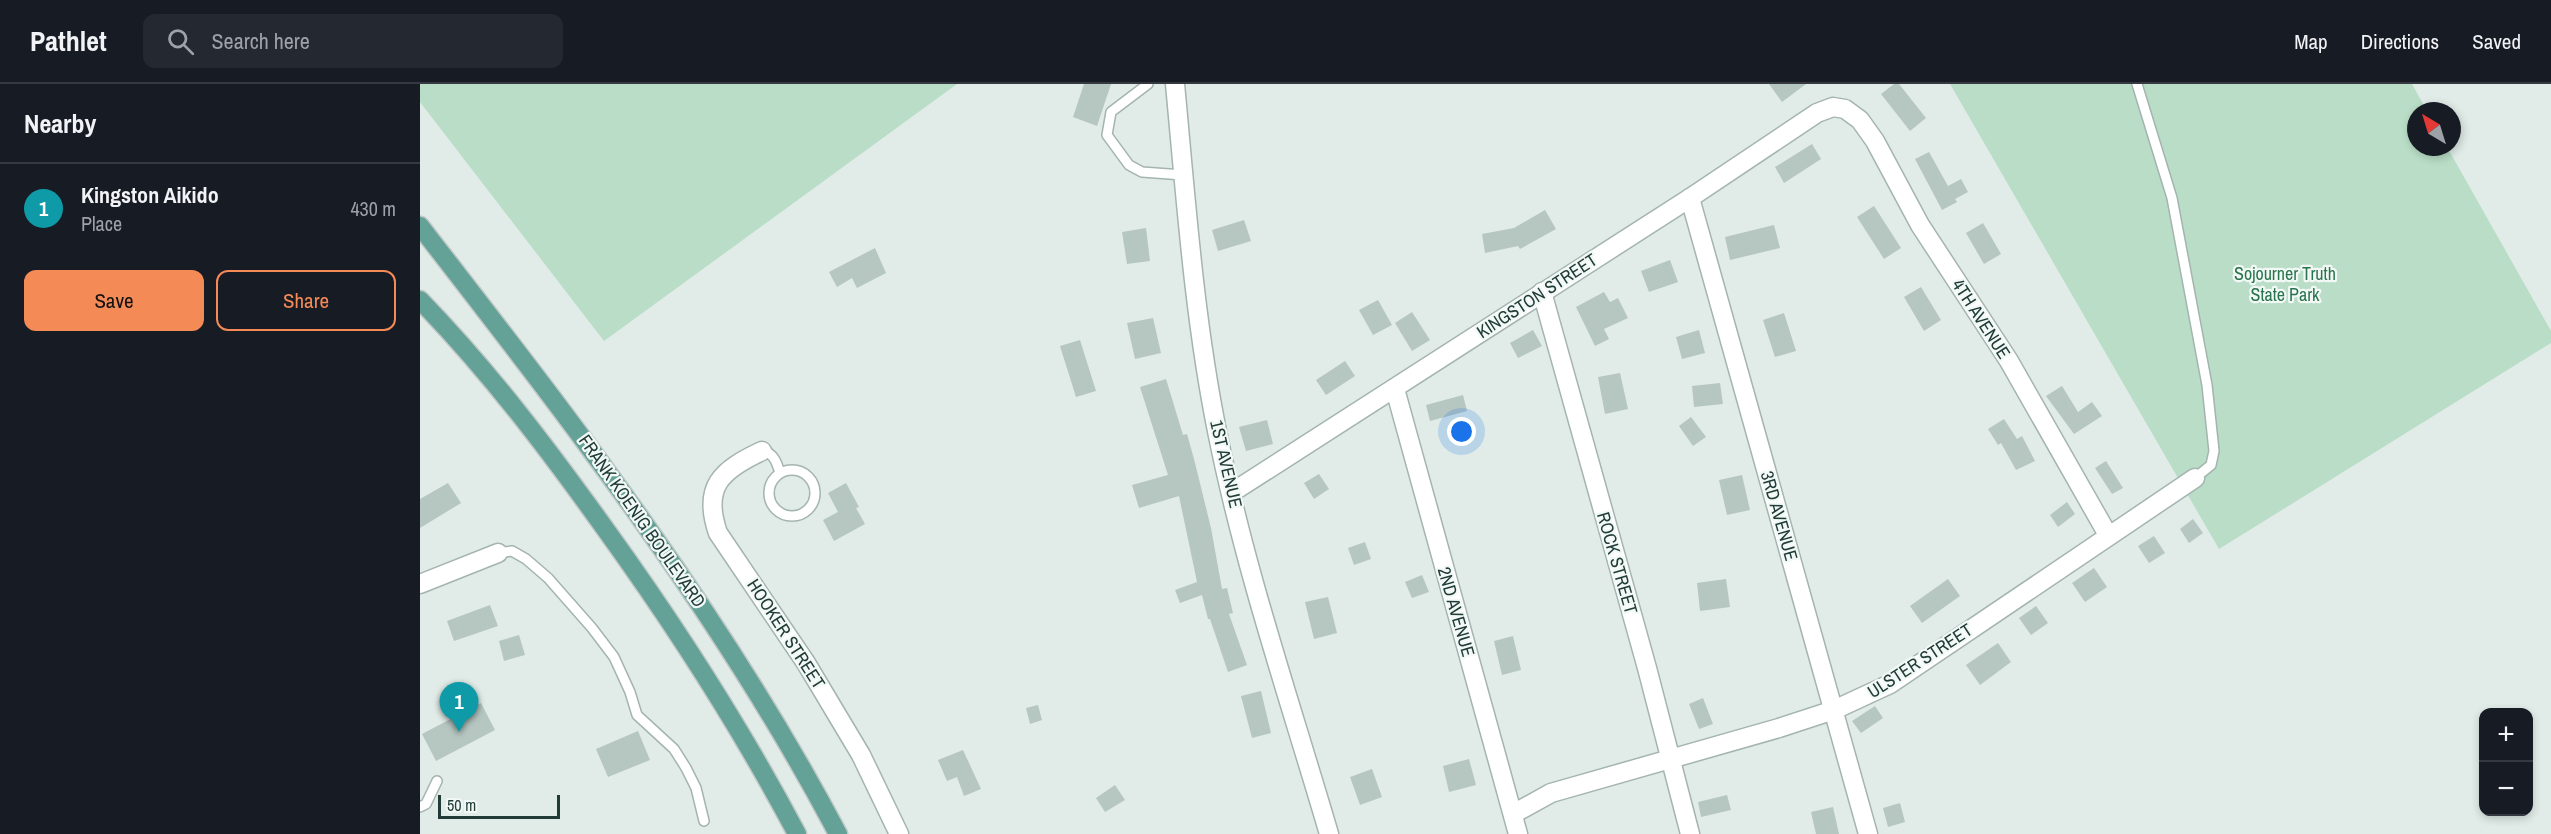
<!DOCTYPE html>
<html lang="en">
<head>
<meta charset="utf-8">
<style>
  body { margin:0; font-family:"Archivo Narrow",sans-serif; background:#242831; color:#f1f3f6 }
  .controls { position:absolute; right:18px; bottom:18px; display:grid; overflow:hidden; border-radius:12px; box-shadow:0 3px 9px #0003 }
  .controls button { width:54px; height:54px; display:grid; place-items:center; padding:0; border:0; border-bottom:2px solid #363941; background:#171b24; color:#f1f3f6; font:30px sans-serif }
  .compass { position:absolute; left:1987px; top:18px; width:54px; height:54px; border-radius:50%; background:#171b24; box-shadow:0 3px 9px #0003; rotate:322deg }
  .scale { position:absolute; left:18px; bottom:15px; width:122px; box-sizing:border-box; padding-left:6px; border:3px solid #213c37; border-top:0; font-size:16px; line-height:21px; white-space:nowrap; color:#213c37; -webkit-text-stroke:4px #f1f8f5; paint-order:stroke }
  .you { position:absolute; left:1042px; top:348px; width:21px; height:21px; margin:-15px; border:4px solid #fff; border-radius:50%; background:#1a73e8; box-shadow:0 0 0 9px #1a73e833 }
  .badge { display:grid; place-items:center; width:39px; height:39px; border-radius:50%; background:#f48a56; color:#fff; font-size:20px; font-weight:700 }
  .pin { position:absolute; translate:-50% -50px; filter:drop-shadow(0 2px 3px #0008) }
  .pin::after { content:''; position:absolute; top:32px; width:21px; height:18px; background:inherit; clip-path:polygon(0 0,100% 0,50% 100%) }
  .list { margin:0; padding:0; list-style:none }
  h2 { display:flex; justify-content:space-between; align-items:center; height:78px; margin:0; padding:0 24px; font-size:26px }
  h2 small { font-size:20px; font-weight:400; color:#9ea1a6 }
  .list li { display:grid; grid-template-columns:39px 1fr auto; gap:18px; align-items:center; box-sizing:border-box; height:90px; padding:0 24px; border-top:2px solid #363941 }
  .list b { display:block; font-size:22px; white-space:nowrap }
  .list p { margin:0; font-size:20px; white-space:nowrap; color:#9ea1a6 }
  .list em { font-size:20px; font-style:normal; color:#9ea1a6 }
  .actions { display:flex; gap:12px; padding:18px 24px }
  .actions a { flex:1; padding:14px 0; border:2px solid #f48a56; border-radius:12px; text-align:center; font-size:21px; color:#f48a56 }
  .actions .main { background:#f48a56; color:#111 }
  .icon { flex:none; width:33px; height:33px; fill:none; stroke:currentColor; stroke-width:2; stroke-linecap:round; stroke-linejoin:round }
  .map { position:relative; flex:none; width:2131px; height:750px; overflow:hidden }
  header { display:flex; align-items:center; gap:36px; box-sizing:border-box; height:84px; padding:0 30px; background:#171b24; border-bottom:2px solid #363941 }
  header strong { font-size:28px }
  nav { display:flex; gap:33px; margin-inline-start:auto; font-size:21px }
  .search { width:420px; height:54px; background:#242831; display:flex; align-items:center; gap:15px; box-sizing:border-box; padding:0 21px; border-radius:12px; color:#9ea1a6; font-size:22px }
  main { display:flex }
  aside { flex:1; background:#171b24 }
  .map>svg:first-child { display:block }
  .green { fill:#b9ddc6 }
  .building { fill:#b6c6c1 }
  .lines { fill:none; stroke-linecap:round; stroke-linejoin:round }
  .service-casing { stroke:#a4b4af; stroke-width:12 }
  .minor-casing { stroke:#a4b4af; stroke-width:21 }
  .tertiary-casing { stroke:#a4b4af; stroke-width:21 }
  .primary-casing { stroke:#c1c8c7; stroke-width:21 }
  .service { stroke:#fff; stroke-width:9 }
  .minor { stroke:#fff; stroke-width:18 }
  .tertiary { stroke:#fff; stroke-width:18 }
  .primary { stroke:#64a297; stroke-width:18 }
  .labels { text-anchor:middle; stroke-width:4.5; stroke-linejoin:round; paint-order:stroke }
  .park-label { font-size:18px; fill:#2a744d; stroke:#f1f8f5 }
  .street-label { font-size:18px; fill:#213c37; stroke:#f1f8f5 }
</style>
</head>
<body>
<header>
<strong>Pathlet</strong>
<div class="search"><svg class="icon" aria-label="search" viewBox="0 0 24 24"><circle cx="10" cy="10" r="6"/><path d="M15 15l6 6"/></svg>Search here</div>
<nav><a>Map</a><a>Directions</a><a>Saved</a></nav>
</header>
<main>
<aside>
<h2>Nearby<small></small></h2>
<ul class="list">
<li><span class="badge" style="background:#0f9aa8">1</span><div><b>Kingston Aikido</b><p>Place</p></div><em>430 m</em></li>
</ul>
<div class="actions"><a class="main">Save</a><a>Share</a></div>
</aside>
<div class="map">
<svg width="2131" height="750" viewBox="0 0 2131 750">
  <rect width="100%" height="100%" fill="#e1ece8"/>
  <g class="green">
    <path d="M0,0h537l-353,257 -184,-239z"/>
    <path d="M1530,0h462l15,27h-11v36h31l104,184v12l-332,206z"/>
  </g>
  <g class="building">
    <path d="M664,0h27l-14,42 -24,-9z"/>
    <path d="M1349,0h37l-24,18z"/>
    <path d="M1474,0h5l27,34 -16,13 -29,-37z"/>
    <path d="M1392,60l9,15 -37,24 -9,-16z"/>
    <path d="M1509,68l19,34 13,-7 7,13 -13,7 2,3 -15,8 -27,-51z"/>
    <path d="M1454,122l27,42 -17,11 -27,-42z"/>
    <path d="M1125,126l11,19 -36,20 -2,-3 -33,7 -3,-19 32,-6z"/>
    <path d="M824,136l7,21 -33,10 -6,-21z"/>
    <path d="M1563,139l18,31 -17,10 -18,-31z"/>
    <path d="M1354,141l6,23 -50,12 -5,-23z"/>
    <path d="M726,144l4,33 -23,3 -5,-32z"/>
    <path d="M455,164l11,25 -29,15 -5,-10 -15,9 -8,-15z"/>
    <path d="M1250,176l8,22 -29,10 -8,-21z"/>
    <path d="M1501,203l20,33 -17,11 -20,-34z"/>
    <path d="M1184,208l6,10 8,-4 10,20 -24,11 5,10 -14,7 -19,-39z"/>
    <path d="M958,216l14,25 -19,10 -14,-25z"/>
    <path d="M992,228l18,28 -18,11 -17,-28z"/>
    <path d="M1364,229l12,38 -21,6 -12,-37z"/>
    <path d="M733,234l8,35 -26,6 -8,-36z"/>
    <path d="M1113,246l9,16 -24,12 -8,-15z"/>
    <path d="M1279,246l6,23 -23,6 -6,-22z"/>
    <path d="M660,256l16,51 -20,6 -16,-51z"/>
    <path d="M925,277l10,15 -29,19 -10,-15z"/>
    <path d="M1200,289l8,36 -23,5 -7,-37z"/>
    <path d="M746,295l17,56 4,-1 7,25 17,69 11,61 5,-1 6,25 -4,1 18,51 -19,7 -18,-53h-2l-6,-24 -22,8 -5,-13 22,-8 -18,-86 -40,12 -7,-23 36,-10 -28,-88z"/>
    <path d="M1300,299l3,21 -29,3 -2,-21z"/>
    <path d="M1642,302l16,26 14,-10 10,14 -28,18 -28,-38z"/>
    <path d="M1043,311l4,16 -37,10 -4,-16z"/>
    <path d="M1271,333l15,20 -13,9 -14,-20z"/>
    <path d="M1584,335l13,20 5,-3 13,25 -19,9 -15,-27 -3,2 -10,-16z"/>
    <path d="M847,336l6,24 -27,7 -7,-24z"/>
    <path d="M1686,377l17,27 -11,6 -17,-26z"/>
    <path d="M899,390l10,15 -15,10 -10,-16z"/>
    <path d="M1322,391l8,35 -23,5 -8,-35z"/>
    <path d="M28,399l13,20 -41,25v-29z"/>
    <path d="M426,399l13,24 -3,1 9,16 -31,17 -11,-21 15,-8 -10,-19z"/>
    <path d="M1647,418l8,12 -17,13 -8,-12z"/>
    <path d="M1773,435l10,14 -14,10 -9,-14z"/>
    <path d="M1734,452l11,17 -16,10 -11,-17z"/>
    <path d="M945,458l6,17 -17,6 -6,-17z"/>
    <path d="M1674,484l13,19 -22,15 -13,-19z"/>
    <path d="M1002,491l7,17 -17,6 -7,-16z"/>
    <path d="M1306,495l4,28 -30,4 -3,-28z"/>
    <path d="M1528,495l12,17 -38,27 -12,-17z"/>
    <path d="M908,513l9,36 -23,6 -9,-37z"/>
    <path d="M70,521l8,21 -44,15 -7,-20z"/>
    <path d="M1616,522l12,17 -17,12 -12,-17z"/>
    <path d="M99,551l6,20 -21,6 -5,-20z"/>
    <path d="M1093,552l8,34 -19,5 -8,-34z"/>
    <path d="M1578,559l13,19 -31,23 -14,-20z"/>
    <path d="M841,607l10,42 -19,5 -11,-42z"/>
    <path d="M1283,614l10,26 -14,5 -10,-25z"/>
    <path d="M61,619l14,27 -59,31 -14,-27z"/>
    <path d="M618,621l4,15 -12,4 -4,-16z"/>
    <path d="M1455,622l8,12 -22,15 -9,-12z"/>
    <path d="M218,647l12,29 -42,17 -12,-28z"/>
    <path d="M543,666l18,39 -17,7 -7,-19 -10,4 -9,-21z"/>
    <path d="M1049,675l7,26 -27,7 -6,-26z"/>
    <path d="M952,685l10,28 -22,8 -10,-28z"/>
    <path d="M695,701l10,15 -20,12 -9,-14z"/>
    <path d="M1307,711l4,15 -30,7 -3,-15z"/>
    <path d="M1480,719l5,19 -17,5 -5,-19z"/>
    <path d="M1413,723l6,27h-23l-5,-22z"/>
  </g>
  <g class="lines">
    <defs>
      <g id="service">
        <path d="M728,0l-37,28 -4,23 22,30 13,7 41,3"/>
        <path d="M1717,0l35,114 35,187 7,66 -3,14 -16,13"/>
        <path d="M342,367c12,2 15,12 18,22"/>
        <circle cx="372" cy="409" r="23"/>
        <path d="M78,469l14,-2 14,8 22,19 44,50 22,29 16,35 7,23 37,34 12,19 10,20 8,33"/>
        <path d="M0,723l6,-3 11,-23"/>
      </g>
      <g id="minor">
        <path d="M1270,114l178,636"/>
        <path d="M1122,208l105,376 43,166"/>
        <path d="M975,305l123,445"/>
        <path d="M342,367c-41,19 -60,36 -44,82l88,130 55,92 38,79"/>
        <path d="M811,409l459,-295 127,-85 16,-6 12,2 15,11 15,21 45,84 89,136 99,174"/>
        <path d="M0,500l78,-31"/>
        <path d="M1093,730l38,-21 228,-65 55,-18 56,-26 305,-206"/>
      </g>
      <path id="tertiary" d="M755,0c11,116 19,233 42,347 27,136 73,270 112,403"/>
      <g id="primary">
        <path d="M0,142c152,196 302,388 418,608"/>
        <path d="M0,216c69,71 128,149 186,230 70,97 135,198 191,304"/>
      </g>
    </defs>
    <use href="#service" class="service-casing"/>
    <use href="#minor" class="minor-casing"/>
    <use href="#tertiary" class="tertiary-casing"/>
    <use href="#primary" class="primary-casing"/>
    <use href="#service" class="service"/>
    <use href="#minor" class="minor"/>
    <use href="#tertiary" class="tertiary"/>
    <use href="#primary" class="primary"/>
  </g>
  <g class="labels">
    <g class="park-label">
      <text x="1865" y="196">Sojourner Truth<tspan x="1865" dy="21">State Park</tspan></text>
    </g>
    <g class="street-label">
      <text transform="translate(1117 212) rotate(-33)" y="6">KINGSTON STREET</text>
      <text transform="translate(1561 235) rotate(57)" y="6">4TH AVENUE</text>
      <text transform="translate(806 380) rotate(77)" y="6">1ST AVENUE</text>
      <text transform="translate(1359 432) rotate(74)" y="6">3RD AVENUE</text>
      <text transform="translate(222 437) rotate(55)" y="6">FRANK KOENIG BOULEVARD</text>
      <text transform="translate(1197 479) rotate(74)" y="6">ROCK STREET</text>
      <text transform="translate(1036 528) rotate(74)" y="6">2ND AVENUE</text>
      <text transform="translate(366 550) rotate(57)" y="6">HOOKER STREET</text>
      <text transform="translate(1500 577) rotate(-33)" y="6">ULSTER STREET</text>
    </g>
  </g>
</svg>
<div class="controls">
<button>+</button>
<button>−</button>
</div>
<svg class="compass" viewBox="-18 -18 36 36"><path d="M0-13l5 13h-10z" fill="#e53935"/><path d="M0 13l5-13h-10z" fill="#9ea1a6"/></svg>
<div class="scale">50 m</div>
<div class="you"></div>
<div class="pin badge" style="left:39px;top:648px;background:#0f9aa8">1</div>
</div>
</main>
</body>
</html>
